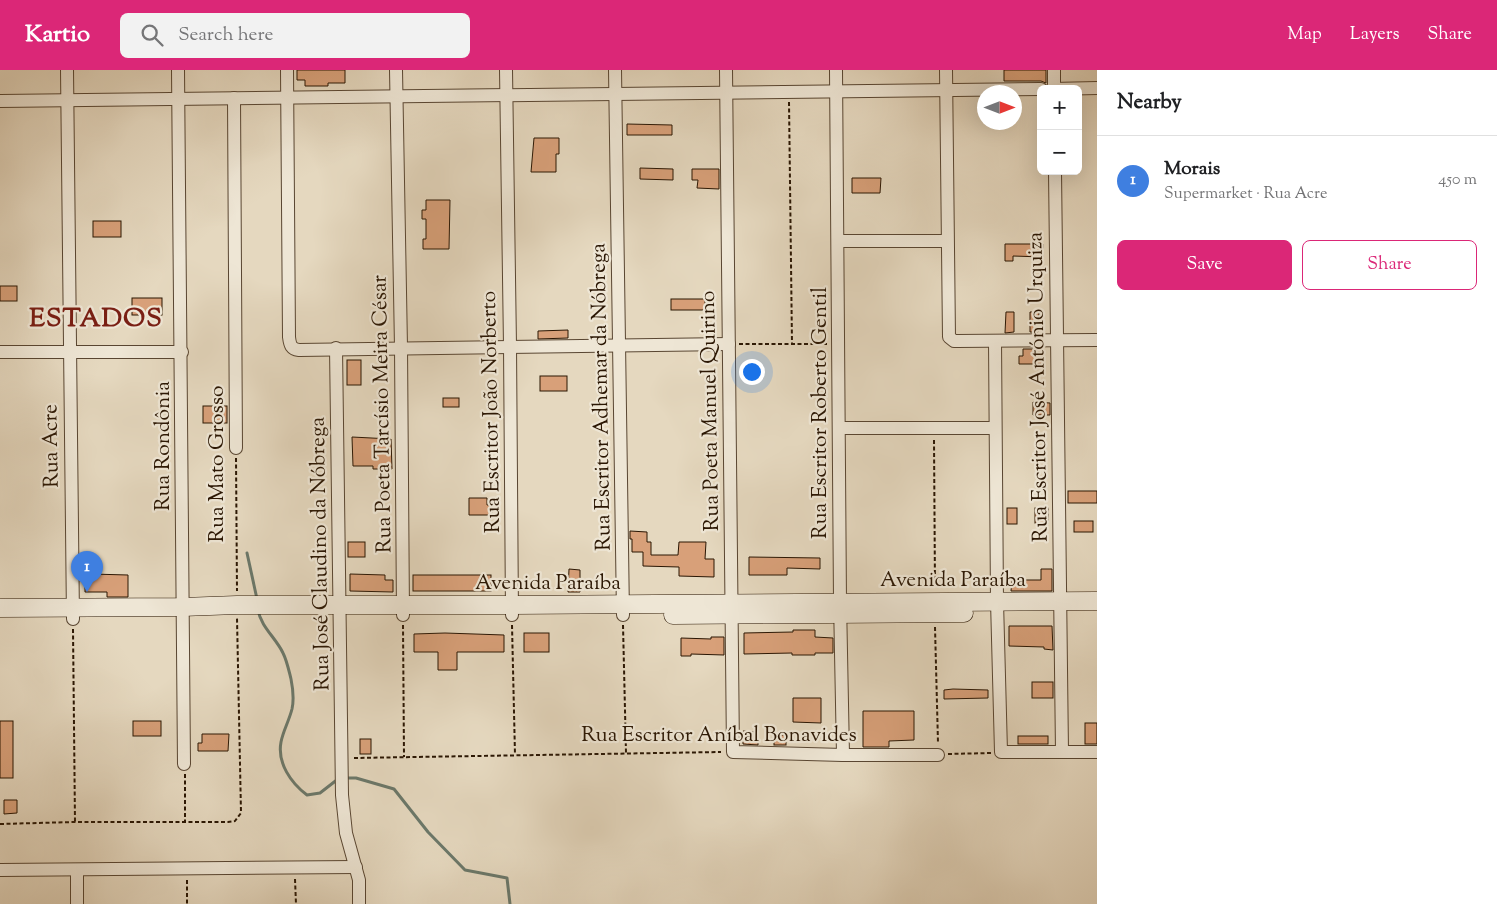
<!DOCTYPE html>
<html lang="en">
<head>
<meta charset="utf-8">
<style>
  body { margin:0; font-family:"Sorts Mill Goudy",serif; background:#f2f2f2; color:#202124 }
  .controls { position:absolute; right:15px; top:15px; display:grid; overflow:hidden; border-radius:8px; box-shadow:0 5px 20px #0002 }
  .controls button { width:45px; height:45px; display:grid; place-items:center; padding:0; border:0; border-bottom:1px solid #e0e0e0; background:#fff; color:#202124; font:25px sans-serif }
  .compass { position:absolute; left:977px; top:15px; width:45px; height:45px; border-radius:50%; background:#fff; box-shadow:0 5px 20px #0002; rotate:90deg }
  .you { position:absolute; left:751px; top:301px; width:18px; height:18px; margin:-12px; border:4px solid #fff; border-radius:50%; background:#1a73e8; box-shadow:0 0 0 8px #1a73e833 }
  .badge { display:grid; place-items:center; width:32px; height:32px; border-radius:50%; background:#db2777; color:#fff; font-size:16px; font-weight:700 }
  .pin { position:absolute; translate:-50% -41px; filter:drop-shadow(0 1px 2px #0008) }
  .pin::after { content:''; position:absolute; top:26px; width:18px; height:15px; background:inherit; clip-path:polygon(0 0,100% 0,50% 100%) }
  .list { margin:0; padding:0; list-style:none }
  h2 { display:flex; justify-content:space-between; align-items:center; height:65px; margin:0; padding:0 20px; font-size:21px }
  h2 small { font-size:16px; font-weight:400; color:#757577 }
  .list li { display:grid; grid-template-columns:32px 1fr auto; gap:15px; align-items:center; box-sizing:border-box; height:90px; padding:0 20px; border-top:1px solid #e0e0e0 }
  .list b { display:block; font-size:19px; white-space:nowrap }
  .list p { margin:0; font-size:16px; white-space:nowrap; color:#757577 }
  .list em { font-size:16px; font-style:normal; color:#757577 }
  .actions { display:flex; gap:10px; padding:15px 20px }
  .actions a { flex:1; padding:11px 0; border:1px solid #db2777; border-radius:8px; text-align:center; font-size:18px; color:#db2777 }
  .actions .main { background:#db2777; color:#fff }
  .icon { flex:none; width:28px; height:28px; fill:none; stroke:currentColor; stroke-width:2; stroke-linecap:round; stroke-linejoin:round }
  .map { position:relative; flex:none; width:1097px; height:834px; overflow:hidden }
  header { display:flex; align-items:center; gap:30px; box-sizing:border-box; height:70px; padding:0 25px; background:#db2777; color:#fff }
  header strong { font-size:24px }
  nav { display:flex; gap:28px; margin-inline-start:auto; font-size:18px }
  .search { width:350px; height:45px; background:#f2f2f2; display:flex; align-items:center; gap:12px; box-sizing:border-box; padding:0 18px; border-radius:8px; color:#757577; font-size:19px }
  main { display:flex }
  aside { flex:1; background:#fff }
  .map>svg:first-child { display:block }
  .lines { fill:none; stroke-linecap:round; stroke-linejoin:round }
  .stream { stroke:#6b786a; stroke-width:3 }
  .building { fill:#d8a079; stroke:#2a1603 }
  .street-casing { stroke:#594632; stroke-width:14 }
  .secondary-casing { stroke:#2a1603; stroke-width:19 }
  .path { stroke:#2a1603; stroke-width:2; stroke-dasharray:4 2.5; stroke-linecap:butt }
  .street { stroke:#eee6d5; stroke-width:12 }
  .secondary { stroke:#eee6d5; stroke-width:18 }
  .labels { text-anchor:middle; stroke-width:4.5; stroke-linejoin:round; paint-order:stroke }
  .street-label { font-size:21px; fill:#2a1603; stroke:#eee6d5 }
  .district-label { font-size:26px; font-weight:bold; letter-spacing:1px; fill:#7a1f14; stroke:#eee6d5 }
</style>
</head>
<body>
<header>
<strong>Kartio</strong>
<div class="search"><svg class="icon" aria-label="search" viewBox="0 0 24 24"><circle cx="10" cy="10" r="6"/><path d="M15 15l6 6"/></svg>Search here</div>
<nav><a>Map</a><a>Layers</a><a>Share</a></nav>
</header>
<main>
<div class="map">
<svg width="1097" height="834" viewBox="0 0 1097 834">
  <rect width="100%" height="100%" fill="#e5d8bf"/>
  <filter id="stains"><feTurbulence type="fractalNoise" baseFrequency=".004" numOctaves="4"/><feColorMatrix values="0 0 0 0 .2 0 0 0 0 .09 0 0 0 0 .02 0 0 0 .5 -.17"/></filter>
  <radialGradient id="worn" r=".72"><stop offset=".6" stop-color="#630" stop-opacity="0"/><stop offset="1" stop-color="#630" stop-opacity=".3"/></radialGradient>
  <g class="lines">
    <g class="stream">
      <path d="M247,483l10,46"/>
      <path d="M258,540c3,17 18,28 25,43 4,8 6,18 8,26 2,10 3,21 1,30 -3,12 -9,22 -11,33 -4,21 10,41 26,53l13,-2 18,-14"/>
      <path d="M344,708h12l38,11 34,43 37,38 42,8 3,26"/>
    </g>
  </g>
  <g class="building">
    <path d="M297,0h48v13h-17v3h-23v-6h-8z"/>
    <path d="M1004,0h42v13l-5,-2h-37z"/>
    <path d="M627,54l45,1v10h-45z"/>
    <path d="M534,68h25v16h-3v18h-25z"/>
    <path d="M640,98l33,1v11l-33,-1z"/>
    <path d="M692,99h27v20l-22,-1 1,-8h-6z"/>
    <path d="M852,108h29l-1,15h-28z"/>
    <path d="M426,130h24l-1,49h-26v-10h3v-20h-4v-9h4z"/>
    <rect x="93" y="151" width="28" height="16"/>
    <path d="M1005,174h38v13l-30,-1v5h-8z"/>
    <rect x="0" y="216" width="17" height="15"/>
    <rect x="132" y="228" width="30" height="17"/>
    <rect x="671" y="229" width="34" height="11"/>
    <path d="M1006,242h8v20l-9,1z"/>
    <path d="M1030,242h9l-1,20h-8z"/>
    <path d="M568,260v8l-30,1v-8z"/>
    <path d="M1023,279h21v15h-25v-8h4z"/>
    <rect x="347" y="290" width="14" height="25"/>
    <rect x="540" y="306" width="27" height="15"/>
    <rect x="443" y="328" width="16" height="9"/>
    <path d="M1033,332l17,1v12h-17z"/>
    <rect x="203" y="336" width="24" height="17"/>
    <path d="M352,367l39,2 1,30h-19v-3h-20z"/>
    <rect x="1068" y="421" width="29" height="12"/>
    <path d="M469,428h18v7h5v10h-23z"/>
    <rect x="1007" y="438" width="10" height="16"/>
    <rect x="1035" y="438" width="13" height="15"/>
    <rect x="1074" y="451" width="19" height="11"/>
    <path d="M630,461l17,1v10h4v13h27l1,-13h27l-1,17h9v18l-35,-1v-9l-36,-1v-14h-11v-13h-2z"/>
    <rect x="348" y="472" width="17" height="15"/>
    <path d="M749,487l71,1v11l-33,-1v7h-38z"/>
    <path d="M569,499l11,1v22h-12z"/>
    <path d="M1041,499h11v22h-41l1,-11h29z"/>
    <path d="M91,504l37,1v22h-21v-5h-22v-16h6z"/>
    <path d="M350,504l35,1v5h8v12l-43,-1z"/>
    <rect x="413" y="505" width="78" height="16"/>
    <path d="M1009,556h43l1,24 -9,-1v-2l-35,-1z"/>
    <path d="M793,560h22v7l18,1v15h-18v2h-23v-2l-48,1v-21l49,-1z"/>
    <path d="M445,563l59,2v17h-47v18h-19v-18h-24v-18z"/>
    <rect x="524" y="563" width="25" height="19"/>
    <path d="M711,567h13v18l-33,-1v2h-10v-18l30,1z"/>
    <rect x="1032" y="612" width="21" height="16"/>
    <path d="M953,619l35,1v8l-44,1v-9z"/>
    <path d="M793,628h28v25l-28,-1z"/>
    <path d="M863,641h51v29l-25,1v6h-26z"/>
    <rect x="0" y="651" width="13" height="57"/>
    <rect x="133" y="651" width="28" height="15"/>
    <rect x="1085" y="653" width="12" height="21"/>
    <path d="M743,661l15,1v13l-15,-1z"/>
    <path d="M202,664h27l-1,17h-30v-8h4z"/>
    <rect x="774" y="665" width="12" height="10"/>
    <rect x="1018" y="666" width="30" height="8"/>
    <rect x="360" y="669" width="11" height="15"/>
    <path d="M4,730h13v13l-13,1z"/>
  </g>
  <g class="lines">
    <defs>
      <g id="street">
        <path d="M67,0l6,549"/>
        <path d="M178,0l6,694"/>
        <path d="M287,0l2,267c1,8 2,12 10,13l430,-6"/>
        <path d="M396,0l5,277 2,268"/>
        <path d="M506,0l4,276 2,269"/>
        <path d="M615,0l8,545"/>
        <path d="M726,0l7,682 110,3h95"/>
        <path d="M836,0l4,531 3,154"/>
        <path d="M946,0l3,267 5,4h3l140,-1"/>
        <path d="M1054,0v19"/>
        <path d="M1052,19l45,-1"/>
        <path d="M234,28l2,350"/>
        <path d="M0,31l1041,-12"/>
        <path d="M1055,101l7,581"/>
        <path d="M838,171h109"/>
        <path d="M995,271l2,260 4,151h96"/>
        <path d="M336,278l6,447 4,38 13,47v24"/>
        <path d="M0,282h182"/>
        <path d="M839,358h156"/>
        <path d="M0,800l356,-3"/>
        <path d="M77,800v34"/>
      </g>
      <g id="secondary">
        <path d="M0,538l182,-1 55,-2h275l585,-4"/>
        <path d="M673,545l291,-2"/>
      </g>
    </defs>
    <use href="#street" class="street-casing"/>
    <use href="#secondary" class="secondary-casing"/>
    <g class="path">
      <path d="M789,32l3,242"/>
      <path d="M739,274h88"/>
      <path d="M934,370l1,148"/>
      <path d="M236,388l1,133"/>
      <path d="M403,555l1,132"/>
      <path d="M512,555l3,130"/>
      <path d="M623,555l3,128"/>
      <path d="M935,557l3,116"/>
      <path d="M73,559l2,193"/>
      <path d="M948,684l43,-1"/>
      <path d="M354,688l367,-6"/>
      <path d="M185,704v48"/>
      <path d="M0,754l75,-2h153l7,-1 6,-8 -4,-195"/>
      <path d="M295,809l1,25"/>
      <path d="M187,810v24"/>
    </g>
    <use href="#street" class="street"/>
    <use href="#secondary" class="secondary"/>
  </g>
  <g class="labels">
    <g class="street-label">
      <text transform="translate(1037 317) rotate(-91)" y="7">Rua Escritor José António Urquiza</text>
      <text transform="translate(600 327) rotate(-91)" y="7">Rua Escritor Adhemar da Nóbrega</text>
      <text transform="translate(709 341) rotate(-91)" y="7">Rua Poeta Manuel Quirino</text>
      <text transform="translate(490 342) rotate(-91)" y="7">Rua Escritor João Norberto</text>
      <text transform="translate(819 343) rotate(-90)" y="7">Rua Escritor Roberto Gentil</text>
      <text transform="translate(381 344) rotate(-91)" y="7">Rua Poeta Tarcísio Meira César</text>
      <text transform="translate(50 376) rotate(-91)" y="7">Rua Acre</text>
      <text transform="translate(162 376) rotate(-90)" y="7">Rua Rondônia</text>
      <text transform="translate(216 394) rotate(-90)" y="7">Rua Mato Grosso</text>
      <text transform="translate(319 484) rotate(-91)" y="7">Rua José Claudino da Nóbrega</text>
      <text x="953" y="516">Avenida Paraíba</text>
      <text x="548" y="519">Avenida Paraíba</text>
      <text x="719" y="671">Rua Escritor Aníbal Bonavides</text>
    </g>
    <g class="district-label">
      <text x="96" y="256">ESTADOS</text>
    </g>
  </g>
  <rect width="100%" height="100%" filter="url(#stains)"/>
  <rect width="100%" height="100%" fill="url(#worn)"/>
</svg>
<div class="controls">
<button>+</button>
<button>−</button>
</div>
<svg class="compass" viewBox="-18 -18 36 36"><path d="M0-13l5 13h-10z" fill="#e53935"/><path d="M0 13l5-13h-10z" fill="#757577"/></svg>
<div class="you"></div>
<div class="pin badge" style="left:87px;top:522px;background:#3f7fe0">1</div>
</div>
<aside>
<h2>Nearby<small></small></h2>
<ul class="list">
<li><span class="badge" style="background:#3f7fe0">1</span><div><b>Morais</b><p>Supermarket · Rua Acre</p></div><em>450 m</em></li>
</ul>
<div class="actions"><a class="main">Save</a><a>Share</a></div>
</aside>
</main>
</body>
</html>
